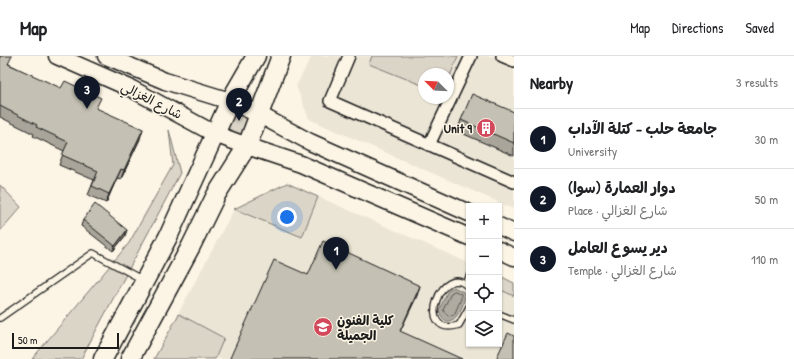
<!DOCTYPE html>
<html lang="en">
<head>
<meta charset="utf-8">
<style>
  body { margin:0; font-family:"Patrick Hand","Playpen Sans Arabic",sans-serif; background:#f2f2f2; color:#202124 }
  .controls { position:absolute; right:12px; bottom:12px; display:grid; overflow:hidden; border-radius:0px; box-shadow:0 1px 3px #0004 }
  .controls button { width:36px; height:36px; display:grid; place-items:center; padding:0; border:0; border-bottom:1px solid #e0e0e0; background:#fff; color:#202124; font:20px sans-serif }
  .compass { position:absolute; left:418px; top:12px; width:36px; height:36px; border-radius:50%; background:#fff; box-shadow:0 1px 3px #0004; rotate:294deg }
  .scale { position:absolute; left:12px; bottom:10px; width:107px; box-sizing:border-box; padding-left:4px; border:2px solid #1c1c1c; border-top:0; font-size:11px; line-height:14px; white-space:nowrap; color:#1c1c1c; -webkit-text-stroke:3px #fcf5e5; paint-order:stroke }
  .you { position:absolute; left:287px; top:161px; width:14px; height:14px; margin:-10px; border:3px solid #fff; border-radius:50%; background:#1a73e8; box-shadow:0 0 0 6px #1a73e833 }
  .badge { display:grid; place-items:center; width:26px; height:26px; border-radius:50%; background:#111827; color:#fff; font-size:13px; font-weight:700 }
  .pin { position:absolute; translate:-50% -33px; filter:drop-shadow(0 1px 2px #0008) }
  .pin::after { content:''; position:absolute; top:21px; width:14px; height:12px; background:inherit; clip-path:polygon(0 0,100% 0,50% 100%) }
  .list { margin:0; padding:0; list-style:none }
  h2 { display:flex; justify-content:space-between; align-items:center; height:52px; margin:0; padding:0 16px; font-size:17px }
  h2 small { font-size:13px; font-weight:400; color:#757577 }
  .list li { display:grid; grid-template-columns:26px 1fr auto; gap:12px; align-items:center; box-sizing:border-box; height:60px; padding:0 16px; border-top:1px solid #e0e0e0 }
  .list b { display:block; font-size:15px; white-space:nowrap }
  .list p { margin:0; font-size:13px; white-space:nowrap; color:#757577 }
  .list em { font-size:13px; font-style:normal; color:#757577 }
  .icon { flex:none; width:22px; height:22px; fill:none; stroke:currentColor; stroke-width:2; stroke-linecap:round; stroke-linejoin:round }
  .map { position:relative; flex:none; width:514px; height:303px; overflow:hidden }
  header { display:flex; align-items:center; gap:24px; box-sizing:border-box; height:56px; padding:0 20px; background:#fff; border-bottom:1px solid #e0e0e0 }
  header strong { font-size:19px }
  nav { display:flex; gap:22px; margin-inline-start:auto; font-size:14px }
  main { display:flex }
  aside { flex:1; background:#fff }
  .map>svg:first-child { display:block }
  .built { fill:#ebe5d6; fill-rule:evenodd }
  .green { fill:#dbd5c8; stroke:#7c7872 }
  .water { fill:#b0aba1; stroke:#75726c }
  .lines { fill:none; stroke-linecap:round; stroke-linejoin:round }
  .shore { stroke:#575551; stroke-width:1 }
  .lane-casing { stroke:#1c1c1c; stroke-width:8 }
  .street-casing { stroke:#1c1c1c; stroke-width:14 }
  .secondary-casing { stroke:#1c1c1c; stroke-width:19 }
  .primary-casing { stroke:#1c1c1c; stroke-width:21 }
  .lane { stroke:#fcf5e5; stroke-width:5.5 }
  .street { stroke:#fcf5e5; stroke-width:11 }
  .secondary { stroke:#fcf5e5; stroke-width:16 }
  .primary { stroke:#fcf5e5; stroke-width:18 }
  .wall { fill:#a9a59a; stroke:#1c1c1c }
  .shaded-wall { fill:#89867d; stroke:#1c1c1c }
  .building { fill:#c4c0b3; stroke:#1c1c1c }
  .labels { text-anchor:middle; stroke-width:3; stroke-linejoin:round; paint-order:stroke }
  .street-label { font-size:13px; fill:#1c1c1c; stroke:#fcf5e5 }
  .poi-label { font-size:13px; font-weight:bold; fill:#1c1c1c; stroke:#fcf5e5; text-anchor:end }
</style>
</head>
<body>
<header>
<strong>Map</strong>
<nav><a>Map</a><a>Directions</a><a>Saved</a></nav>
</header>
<main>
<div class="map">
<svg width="514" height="303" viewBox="0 0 514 303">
  <rect width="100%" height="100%" fill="#fcf5e5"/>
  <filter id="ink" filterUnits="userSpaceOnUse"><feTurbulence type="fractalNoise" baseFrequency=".025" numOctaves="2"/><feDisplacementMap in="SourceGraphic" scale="8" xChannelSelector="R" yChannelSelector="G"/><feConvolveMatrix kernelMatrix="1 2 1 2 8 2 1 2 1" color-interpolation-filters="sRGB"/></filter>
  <g filter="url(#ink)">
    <g class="built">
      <path d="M312,0h202v153l-205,-90 -13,-33zM424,18h24v24h-24z"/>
      <path d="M287,127l182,80v81h30v-68l15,7v76h-360l80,-150z"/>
    </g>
    <g class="green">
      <path d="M372,0h86l-10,25v-7h-24v12l-55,-22z"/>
      <path d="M250,52l-5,27 -5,1 -14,-6v-19z"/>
      <path d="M169,74l11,43 -99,186h-49l97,-116 44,-78z"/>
      <path d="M287,127l31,14 -16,40 -68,-28z"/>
      <path d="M0,129l21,22 -21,24z"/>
      <path d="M502,221l12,6v13l-13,-6 -1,-7z"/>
      <path d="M179,258l45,24 -9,21h-61z"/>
    </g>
    <path class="water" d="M454,231l11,6c1,15 -18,44 -26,17l9,-20z"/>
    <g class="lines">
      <path class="shore" d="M455,235l6,3v5l-7,16 -6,1 -5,-6 8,-17z"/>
      <defs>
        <g id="lane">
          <path d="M466,228l3,-7"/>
          <path d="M469,232c-27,-30 -56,51 -10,37l10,-18"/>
          <path d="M499,258l15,6"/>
          <path d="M0,262l93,-65 50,27"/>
        </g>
        <g id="street">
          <path d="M349,0l-19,45 184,81"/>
          <path d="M502,0l12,5"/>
          <path d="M429,89l42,-89"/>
        </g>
        <g id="secondary">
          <path d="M57,0l75,33 83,45 32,12 54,18 168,73"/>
          <path d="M106,0l59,25 65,20 28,13 52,28 159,71"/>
          <path d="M499,170l15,7"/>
          <path d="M499,194l15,7"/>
        </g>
        <g id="primary">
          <path d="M103,303l65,-122 62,-136 26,-45"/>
          <path d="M130,303l61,-113 25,-51 31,-49 34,-90"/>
        </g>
      </defs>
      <use href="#lane" class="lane-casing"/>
      <use href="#street" class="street-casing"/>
      <use href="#secondary" class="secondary-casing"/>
      <use href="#primary" class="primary-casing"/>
      <use href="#lane" class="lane"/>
      <use href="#street" class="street"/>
      <use href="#secondary" class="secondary"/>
      <use href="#primary" class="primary"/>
    </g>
    <g class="wall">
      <path d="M0,0l9,8 88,45 43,30 -19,40 -4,-1 -11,25 -18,-8 6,-15 -35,-15 5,-14 -31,-15 1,-2 -34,-17z"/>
      <path d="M514,56v44l-57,-25 4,-11z"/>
      <path d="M83,164l42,16 -12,15 -32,-25z"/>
    </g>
    <g class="shaded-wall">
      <path d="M143,73l-3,10 -19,40 3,-9z"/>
      <path d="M121,113l-4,9 -11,25 3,-9z"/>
      <path d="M127,174l-2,6 -12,15 2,-5z"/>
      <path d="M420,230l-3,10 -21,44z"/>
    </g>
    <g class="building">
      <path d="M0,0h12l-4,8 53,24 4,-7 36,17 -5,10 47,21 -19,41 -3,-1 -12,25 -17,-8 6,-15 -36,-16 6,-13 -32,-15 1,-2 -37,-19z"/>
      <path d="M472,38l42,18v31l-53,-23z"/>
      <path d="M95,148l32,26 -12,16 -32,-26z"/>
      <path d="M323,185l97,45 -20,45 62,28h-230l-2,-1 44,-98 34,15z"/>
      <path d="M508,277l6,3v23h-18z"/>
    </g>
  </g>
  <defs>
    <symbol id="building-disc" viewBox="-11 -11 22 22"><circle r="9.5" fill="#d1495b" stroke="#fcf5e5"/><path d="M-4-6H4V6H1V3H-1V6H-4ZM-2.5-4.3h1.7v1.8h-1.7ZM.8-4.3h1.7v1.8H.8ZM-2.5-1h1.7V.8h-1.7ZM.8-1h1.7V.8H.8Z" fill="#fff"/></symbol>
    <symbol id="university-disc" viewBox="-11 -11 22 22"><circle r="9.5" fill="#d1495b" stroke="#fcf5e5"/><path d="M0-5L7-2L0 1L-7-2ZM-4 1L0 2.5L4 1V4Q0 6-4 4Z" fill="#fff"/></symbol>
  </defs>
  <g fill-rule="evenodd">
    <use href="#building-disc" x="475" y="61" width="22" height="22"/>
    <use href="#university-disc" x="312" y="260" width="22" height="22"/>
  </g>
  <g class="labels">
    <g class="street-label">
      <text transform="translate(152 44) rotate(27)" y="5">شارع الغزالي</text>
    </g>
    <g class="poi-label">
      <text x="472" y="77">Unit 9</text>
      <text x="337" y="269" text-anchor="start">كلية الفنون<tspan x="337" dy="15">الجميلة</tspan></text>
    </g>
  </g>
</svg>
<div class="controls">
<button>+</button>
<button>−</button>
<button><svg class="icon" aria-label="locate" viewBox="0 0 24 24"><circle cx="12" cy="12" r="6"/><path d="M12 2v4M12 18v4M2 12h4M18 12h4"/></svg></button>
<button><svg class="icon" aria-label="layers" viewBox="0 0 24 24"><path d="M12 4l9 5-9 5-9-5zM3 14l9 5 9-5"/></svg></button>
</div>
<svg class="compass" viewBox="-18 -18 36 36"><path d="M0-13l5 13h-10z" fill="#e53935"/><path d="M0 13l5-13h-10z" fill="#757577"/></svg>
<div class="scale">50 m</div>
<div class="you"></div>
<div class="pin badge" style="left:336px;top:214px">1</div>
<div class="pin badge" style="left:239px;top:65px">2</div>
<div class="pin badge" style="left:87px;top:53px">3</div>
</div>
<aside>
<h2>Nearby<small>3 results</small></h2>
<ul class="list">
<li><span class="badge">1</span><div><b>جامعة حلب - كتلة الآداب</b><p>University</p></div><em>30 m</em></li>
<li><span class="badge">2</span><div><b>دوار العمارة (سوا)</b><p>Place · شارع الغزالي</p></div><em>50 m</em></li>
<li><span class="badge">3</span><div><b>دير يسوع العامل</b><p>Temple · شارع الغزالي</p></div><em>110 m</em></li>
</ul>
</aside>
</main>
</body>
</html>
